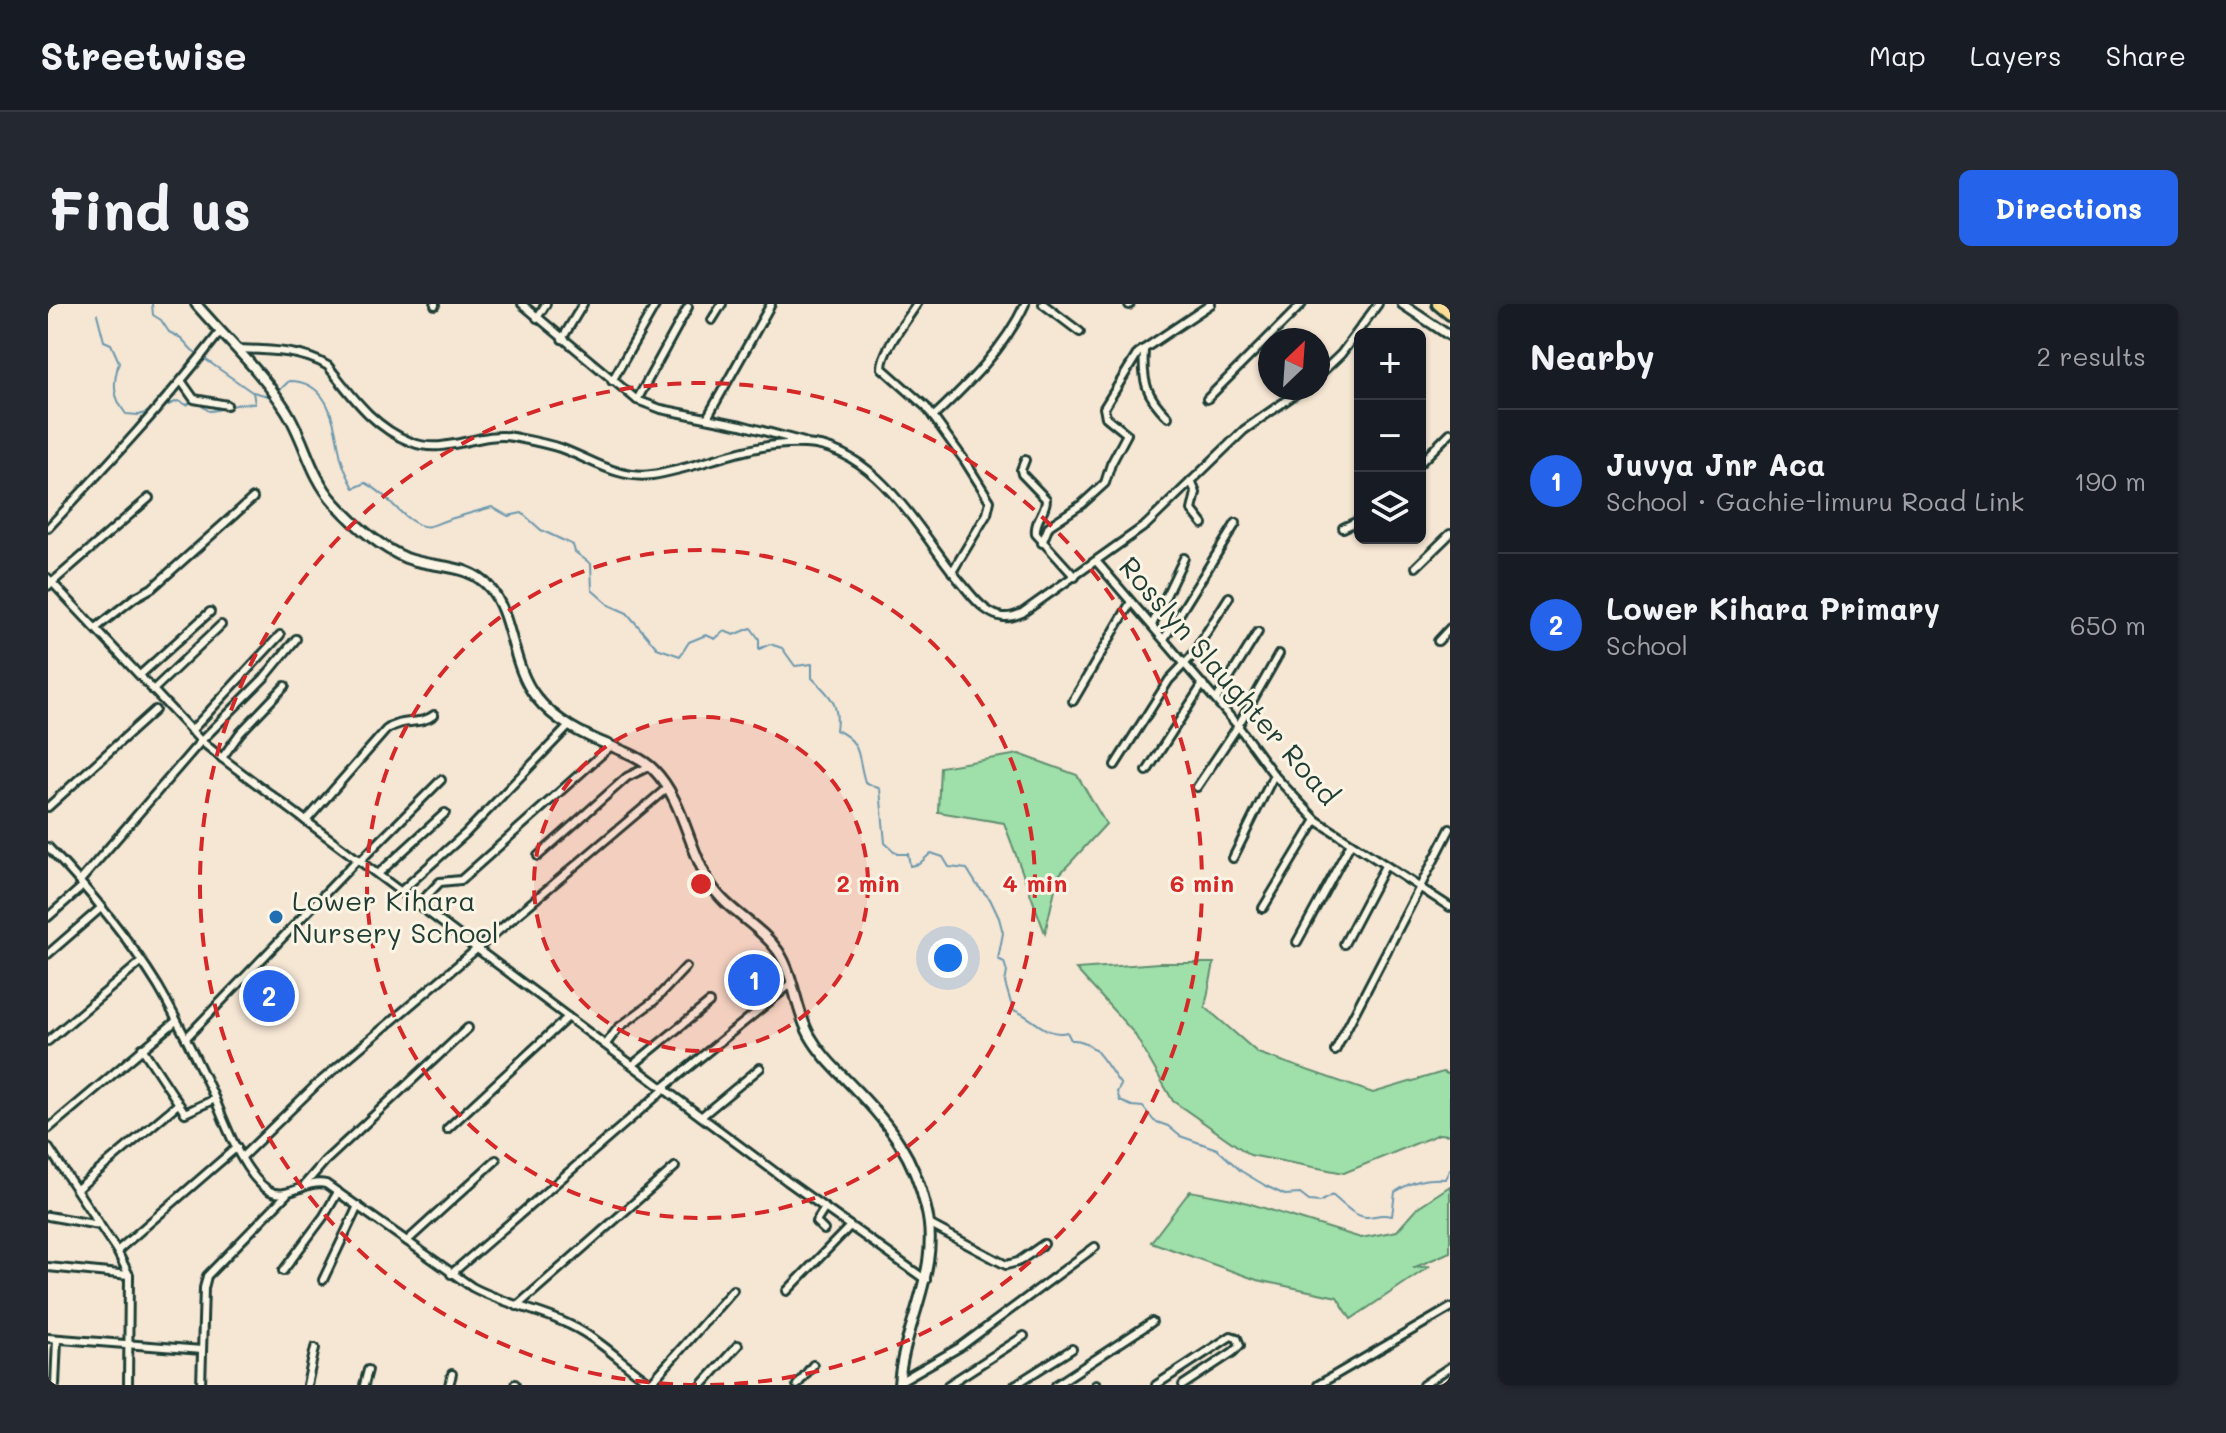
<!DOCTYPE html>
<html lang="en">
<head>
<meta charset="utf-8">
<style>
  body { margin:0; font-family:Mali,sans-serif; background:#242831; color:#f1f3f6 }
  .controls { position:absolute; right:24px; top:24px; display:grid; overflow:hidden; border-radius:12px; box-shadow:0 2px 6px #0004 }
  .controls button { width:72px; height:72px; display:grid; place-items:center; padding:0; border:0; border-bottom:2px solid #363941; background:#171b24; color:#f1f3f6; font:40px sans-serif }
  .compass { position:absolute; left:1210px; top:24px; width:72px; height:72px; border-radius:50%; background:#171b24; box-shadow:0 2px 6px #0004; rotate:25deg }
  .you { position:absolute; left:900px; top:654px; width:28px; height:28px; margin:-20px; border:6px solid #fff; border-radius:50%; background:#1a73e8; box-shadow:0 0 0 12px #1a73e833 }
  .badge { display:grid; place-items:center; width:52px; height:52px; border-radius:50%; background:#2563eb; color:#fff; font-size:26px; font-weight:700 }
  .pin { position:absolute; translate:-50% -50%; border:4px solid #fff; box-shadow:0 2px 8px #0006 }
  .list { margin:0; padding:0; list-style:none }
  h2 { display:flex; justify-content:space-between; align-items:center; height:104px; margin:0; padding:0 32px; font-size:34px }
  h2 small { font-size:26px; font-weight:400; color:#9ea1a6 }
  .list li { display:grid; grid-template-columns:52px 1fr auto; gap:24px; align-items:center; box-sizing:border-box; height:144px; padding:0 32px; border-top:2px solid #363941 }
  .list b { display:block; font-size:30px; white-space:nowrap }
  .list p { margin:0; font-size:26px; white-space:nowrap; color:#9ea1a6 }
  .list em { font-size:26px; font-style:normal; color:#9ea1a6 }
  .icon { flex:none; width:44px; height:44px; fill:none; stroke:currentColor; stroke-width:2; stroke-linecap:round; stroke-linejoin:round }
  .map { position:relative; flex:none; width:1402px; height:1081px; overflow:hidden; border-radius:12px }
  header { display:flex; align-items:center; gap:48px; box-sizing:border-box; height:112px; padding:0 40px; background:#171b24; border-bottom:2px solid #363941 }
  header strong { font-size:38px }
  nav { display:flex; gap:44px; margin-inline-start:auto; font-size:28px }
  .intro { display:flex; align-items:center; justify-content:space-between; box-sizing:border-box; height:192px; padding:0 48px }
  h1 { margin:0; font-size:56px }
  .button { padding:20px 36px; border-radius:12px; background:#2563eb; color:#fff; font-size:28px; font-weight:700 }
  main { display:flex; gap:48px; padding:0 48px }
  aside { flex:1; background:#171b24; border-radius:12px; box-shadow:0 2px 6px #0004 }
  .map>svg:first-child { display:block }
  .green { fill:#9fe0aa; stroke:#5f8e6f; stroke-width:2 }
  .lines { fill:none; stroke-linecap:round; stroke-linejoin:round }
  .stream { stroke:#6c98ad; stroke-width:2 }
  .minor-casing { stroke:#1f3d34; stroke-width:12 }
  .tertiary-casing { stroke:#1f3d34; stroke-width:13 }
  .secondary-casing { stroke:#1f3d34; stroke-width:14 }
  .trunk-casing { stroke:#1f3d34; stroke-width:16 }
  .minor { stroke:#fcf5e5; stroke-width:6 }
  .tertiary { stroke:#fcf5e5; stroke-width:7 }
  .secondary { stroke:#fcf5e5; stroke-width:8 }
  .trunk { stroke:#fede96; stroke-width:10 }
  .ring { fill:none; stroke:#d62828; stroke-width:4; stroke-dasharray:14 10 }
  .poi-dot { fill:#1f6fb2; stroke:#fcf5e5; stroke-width:3 }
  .labels { text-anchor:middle; stroke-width:6; stroke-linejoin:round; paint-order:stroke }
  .street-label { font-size:28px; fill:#1f3d34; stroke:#fcf5e5 }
  .poi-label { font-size:28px; fill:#1f3d34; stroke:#fcf5e5; text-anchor:start }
  .centre { fill:#d62828; stroke:#fcf5e5; stroke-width:4 }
  .ring-label { font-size:24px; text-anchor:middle; font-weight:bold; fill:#d62828; stroke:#fcf5e5; stroke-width:6; stroke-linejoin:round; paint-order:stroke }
</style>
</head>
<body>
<header>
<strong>Streetwise</strong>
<nav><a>Map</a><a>Layers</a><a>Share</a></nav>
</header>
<div class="intro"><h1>Find us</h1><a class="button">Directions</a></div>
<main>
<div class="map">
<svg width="1402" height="1081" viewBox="0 0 1402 1081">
  <rect width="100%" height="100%" fill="#f6e6d4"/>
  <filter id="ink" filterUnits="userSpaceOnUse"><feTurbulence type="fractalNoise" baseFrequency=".0125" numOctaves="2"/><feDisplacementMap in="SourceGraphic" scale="16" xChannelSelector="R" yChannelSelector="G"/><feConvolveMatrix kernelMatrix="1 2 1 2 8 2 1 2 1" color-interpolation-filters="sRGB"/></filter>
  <g filter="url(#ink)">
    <g class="green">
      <path d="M971,450l58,21 29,49 -48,52 -13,57 -41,-110 -66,-11 2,-45z"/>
      <path d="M1111,659h55l-9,44 53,46 115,40 70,-21 7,3v60l-11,-1 -95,39 -94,-18 -77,-54 -39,-68 -58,-64z"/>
      <path d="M1402,882v66l-37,16 17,-2 -79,53 -14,-22 -80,-17 -106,-38 39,-51 48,9 123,38 36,-7 21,-24z"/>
    </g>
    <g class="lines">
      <g class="stream">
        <path d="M104,0l1,11 8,5 8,12 12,6 11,12 60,42"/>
        <path d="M49,10l7,27 7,3 8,18c-6,21 -7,34 7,52l13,1 12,-4"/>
        <path d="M229,89l12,-12c43,0 45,46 52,77 3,11 8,21 13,30l12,-5c18,9 28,25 43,36 20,14 23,5 41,0 14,-4 28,-8 42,-12l16,9 14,-3 19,17 32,15 2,7 16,12 1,26 17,15 18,8 30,35 23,8 9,-14 17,-7 9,4 9,-8 10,4 17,-7 8,11v10l11,-5 12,4 13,18 17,-2v14c18,17 28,26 24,52 27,12 21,27 29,52l15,7 5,54 12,11h11l2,12 9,-2 12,-11 12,4 6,10 18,2 10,16 13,14 9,19 4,15 -5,26 6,3 3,10 -2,11 8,27c19,5 32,28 54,22l4,8c25,-2 36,28 50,45l-4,7 3,9 12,5 11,1 11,14 14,5 12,10 37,13 24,22 25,15 19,9 15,-1 9,7 11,1 12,-7c10,8 21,21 34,22 10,0 12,-4 26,-1l3,-24c17,-11 30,-14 50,-13l5,-10"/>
        <path d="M148,98l13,9c16,-1 29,-10 46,-7l-2,-12 19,5"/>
        <path d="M113,104l17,-7 9,4 4,-3"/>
      </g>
      <defs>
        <g id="minor">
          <path d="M474,0l115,96 24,9 80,16 63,17"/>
          <path d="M869,0c-10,16 -35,46 -35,64l44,39 39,54 25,40 -3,13 -35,58"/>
          <path d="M995,0l37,28"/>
          <path d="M387,1v-1"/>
          <path d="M1081,1l1,-1"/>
          <path d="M489,14l9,-14"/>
          <path d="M664,16l10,-16"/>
          <path d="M514,35l21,-35"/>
          <path d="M190,45c29,1 65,1 90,17 24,30 45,61 83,76 34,14 68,-11 102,-5 15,3 32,6 47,11 29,10 59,32 92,27 53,-8 97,-34 153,-31 73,3 116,92 158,141 9,11 21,27 36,31 8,3 16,0 23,-3l124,-88 98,-95 60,-42"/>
          <path d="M1096,45c-2,31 1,46 24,68"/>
          <path d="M1270,72l23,-22 37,-50"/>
          <path d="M564,77l44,-77"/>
          <path d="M134,78l12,17 33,6"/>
          <path d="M1159,95l95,-95"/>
          <path d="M589,96l51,-93"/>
          <path d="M885,113c35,-33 72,-69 92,-113"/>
          <path d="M659,114l64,-114"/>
          <path d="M977,156l-4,10 1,4 24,25c0,13 -12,21 -10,35l39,43"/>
          <path d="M1372,159l30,-30"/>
          <path d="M1143,177l5,12 -4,17 11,14"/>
          <path d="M0,224c60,-64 119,-127 172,-196"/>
          <path d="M1295,224l17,-8"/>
          <path d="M994,239l7,-17 33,-22 23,-21 6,-19 16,-30 -21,-17 -2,-9 34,-55 73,-49"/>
          <path d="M1048,257l142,165 36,49 42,45 134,87"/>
          <path d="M1368,263l34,-33"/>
          <path d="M0,274l153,163 21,17 565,423 139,99"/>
          <path d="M0,282l101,-88"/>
          <path d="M1104,321l32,-67"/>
          <path d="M48,324l38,-30 18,-10 101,-90"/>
          <path d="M1116,335l72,-116"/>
          <path d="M1390,337l12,-13"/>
          <path d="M92,371l70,-63"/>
          <path d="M105,386l68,-65"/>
          <path d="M1168,396l42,-68"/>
          <path d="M1025,397l58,-99"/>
          <path d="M143,427l89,-96"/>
          <path d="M174,454l18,-25 45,-47"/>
          <path d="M1067,461l54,-85 22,-23 38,-60"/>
          <path d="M1099,467l56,-87"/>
          <path d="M1149,483l41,-61 41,-72"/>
          <path d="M0,503l107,-97"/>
          <path d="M258,517l80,-91c17,-13 34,-4 48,-15"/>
          <path d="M0,543c41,43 79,89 110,139 20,34 36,69 53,104 13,29 30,82 57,100 19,12 37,-11 58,-6l146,103c35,19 76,24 111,45 25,15 46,37 71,53"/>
          <path d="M490,552l89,-79 23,-11"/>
          <path d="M1185,554l41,-83"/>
          <path d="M312,557l81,-81"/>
          <path d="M330,570l67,-61"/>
          <path d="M32,577l121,-140 63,-63 32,-39"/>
          <path d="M352,588l65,-58 104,-108"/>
          <path d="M370,601l22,-23 21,-2 150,-134"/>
          <path d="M1215,604l53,-88"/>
          <path d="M0,613l35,-31"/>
          <path d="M1249,638l54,-99"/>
          <path d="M1296,640l41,-78"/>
          <path d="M0,650l54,-47"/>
          <path d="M138,734l172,-179"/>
          <path d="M0,737l93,-79"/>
          <path d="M558,740l12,-16 36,-27 32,-34"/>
          <path d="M94,744l43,65 30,-14"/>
          <path d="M1287,747l115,-222"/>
          <path d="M586,760l75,-61"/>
          <path d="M616,783l127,-103"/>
          <path d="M654,812l58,-48"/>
          <path d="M0,825l128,-108"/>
          <path d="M399,825l121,-112"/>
          <path d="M0,843l69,104 12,24 -1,110"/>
          <path d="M194,853l74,-72 351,-297"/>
          <path d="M257,880l20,-23 143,-133"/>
          <path d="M29,885l101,-85"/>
          <path d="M0,912l51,9"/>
          <path d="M881,920l77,41 12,-3 26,-18"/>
          <path d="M776,926l-8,-8 9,-14"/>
          <path d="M359,937l89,-81"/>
          <path d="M69,947l120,-104"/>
          <path d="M0,963l81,8"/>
          <path d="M235,967l41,-55 14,-24"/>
          <path d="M403,970l215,-186"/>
          <path d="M275,976l35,-74"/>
          <path d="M739,987l63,-65"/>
          <path d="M469,1002l158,-139"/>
          <path d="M0,1034l154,12"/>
          <path d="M851,1078l61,-35 135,-100"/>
          <path d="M603,1079l82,-93"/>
          <path d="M1048,1080l1,1"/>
          <path d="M7,1081l2,-46"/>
          <path d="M153,1081l3,-97 3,-12 80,-82"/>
          <path d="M259,1081l8,-37"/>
          <path d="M316,1081l4,-15"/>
          <path d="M401,1081l3,-11"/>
          <path d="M467,1081v-1"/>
          <path d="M654,1081l36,-40"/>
          <path d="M749,1081l16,-20"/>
          <path d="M900,1081l76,-49"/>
          <path d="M967,1081l57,-36"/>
          <path d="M1008,1081l96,-63"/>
          <path d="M1108,1081l75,-49 6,2 3,7 -7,7 -50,33"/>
          <path d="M1270,1081l132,-77"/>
          <path d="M1375,1081l27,-18"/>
        </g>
        <path id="tertiary" d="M1354,0l48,32"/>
        <path id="secondary" d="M148,0c30,35 65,67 90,106 19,30 24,66 49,93 19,21 45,44 71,55 29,11 62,4 84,30 23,27 21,78 46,109 19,24 47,38 75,49 15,6 31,12 42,23 30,30 35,78 56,113 17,29 50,42 69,69 17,25 17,59 32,85 12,21 29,36 45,53 36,37 59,68 71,119 16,62 -23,116 -27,177"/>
        <path id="trunk" d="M1390,0l12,10"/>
      </defs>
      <use href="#minor" class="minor-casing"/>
      <use href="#tertiary" class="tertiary-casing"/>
      <use href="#secondary" class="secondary-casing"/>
      <use href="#trunk" class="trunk-casing"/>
      <use href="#minor" class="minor"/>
      <use href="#tertiary" class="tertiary"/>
      <use href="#secondary" class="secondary"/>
      <use href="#trunk" class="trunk"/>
    </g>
  </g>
  <circle cx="653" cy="580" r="167" fill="#d62828" fill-opacity=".12"/>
  <g class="ring">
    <circle cx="653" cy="580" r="167"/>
    <circle cx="653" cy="580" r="334"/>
    <path d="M649 1081A501 501 0 1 1 657 1081"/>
  </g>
  <circle class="poi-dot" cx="228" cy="613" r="8"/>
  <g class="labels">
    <g class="street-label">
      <text transform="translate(1181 377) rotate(49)" y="10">Rosslyn Slaughter Road</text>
    </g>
    <g class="poi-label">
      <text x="244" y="607">Lower Kihara<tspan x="244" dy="32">Nursery School</tspan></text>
    </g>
  </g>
  <circle cx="653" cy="580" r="12" class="centre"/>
  <g class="ring-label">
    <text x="820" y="588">2 min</text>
    <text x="987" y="588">4 min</text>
    <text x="1154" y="588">6 min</text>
  </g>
</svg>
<div class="controls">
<button>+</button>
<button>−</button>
<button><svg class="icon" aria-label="layers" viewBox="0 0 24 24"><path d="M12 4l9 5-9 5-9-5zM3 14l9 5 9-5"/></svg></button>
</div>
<svg class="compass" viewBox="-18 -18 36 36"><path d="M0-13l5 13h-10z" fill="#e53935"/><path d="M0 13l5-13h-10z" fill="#9ea1a6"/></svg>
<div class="you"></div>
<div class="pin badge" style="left:706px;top:676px">1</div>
<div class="pin badge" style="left:221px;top:692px">2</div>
</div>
<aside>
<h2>Nearby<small>2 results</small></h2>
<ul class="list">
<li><span class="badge">1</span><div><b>Juvya Jnr Aca</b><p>School · Gachie-limuru Road Link</p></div><em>190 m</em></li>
<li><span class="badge">2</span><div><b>Lower Kihara Primary</b><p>School</p></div><em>650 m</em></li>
</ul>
</aside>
</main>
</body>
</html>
